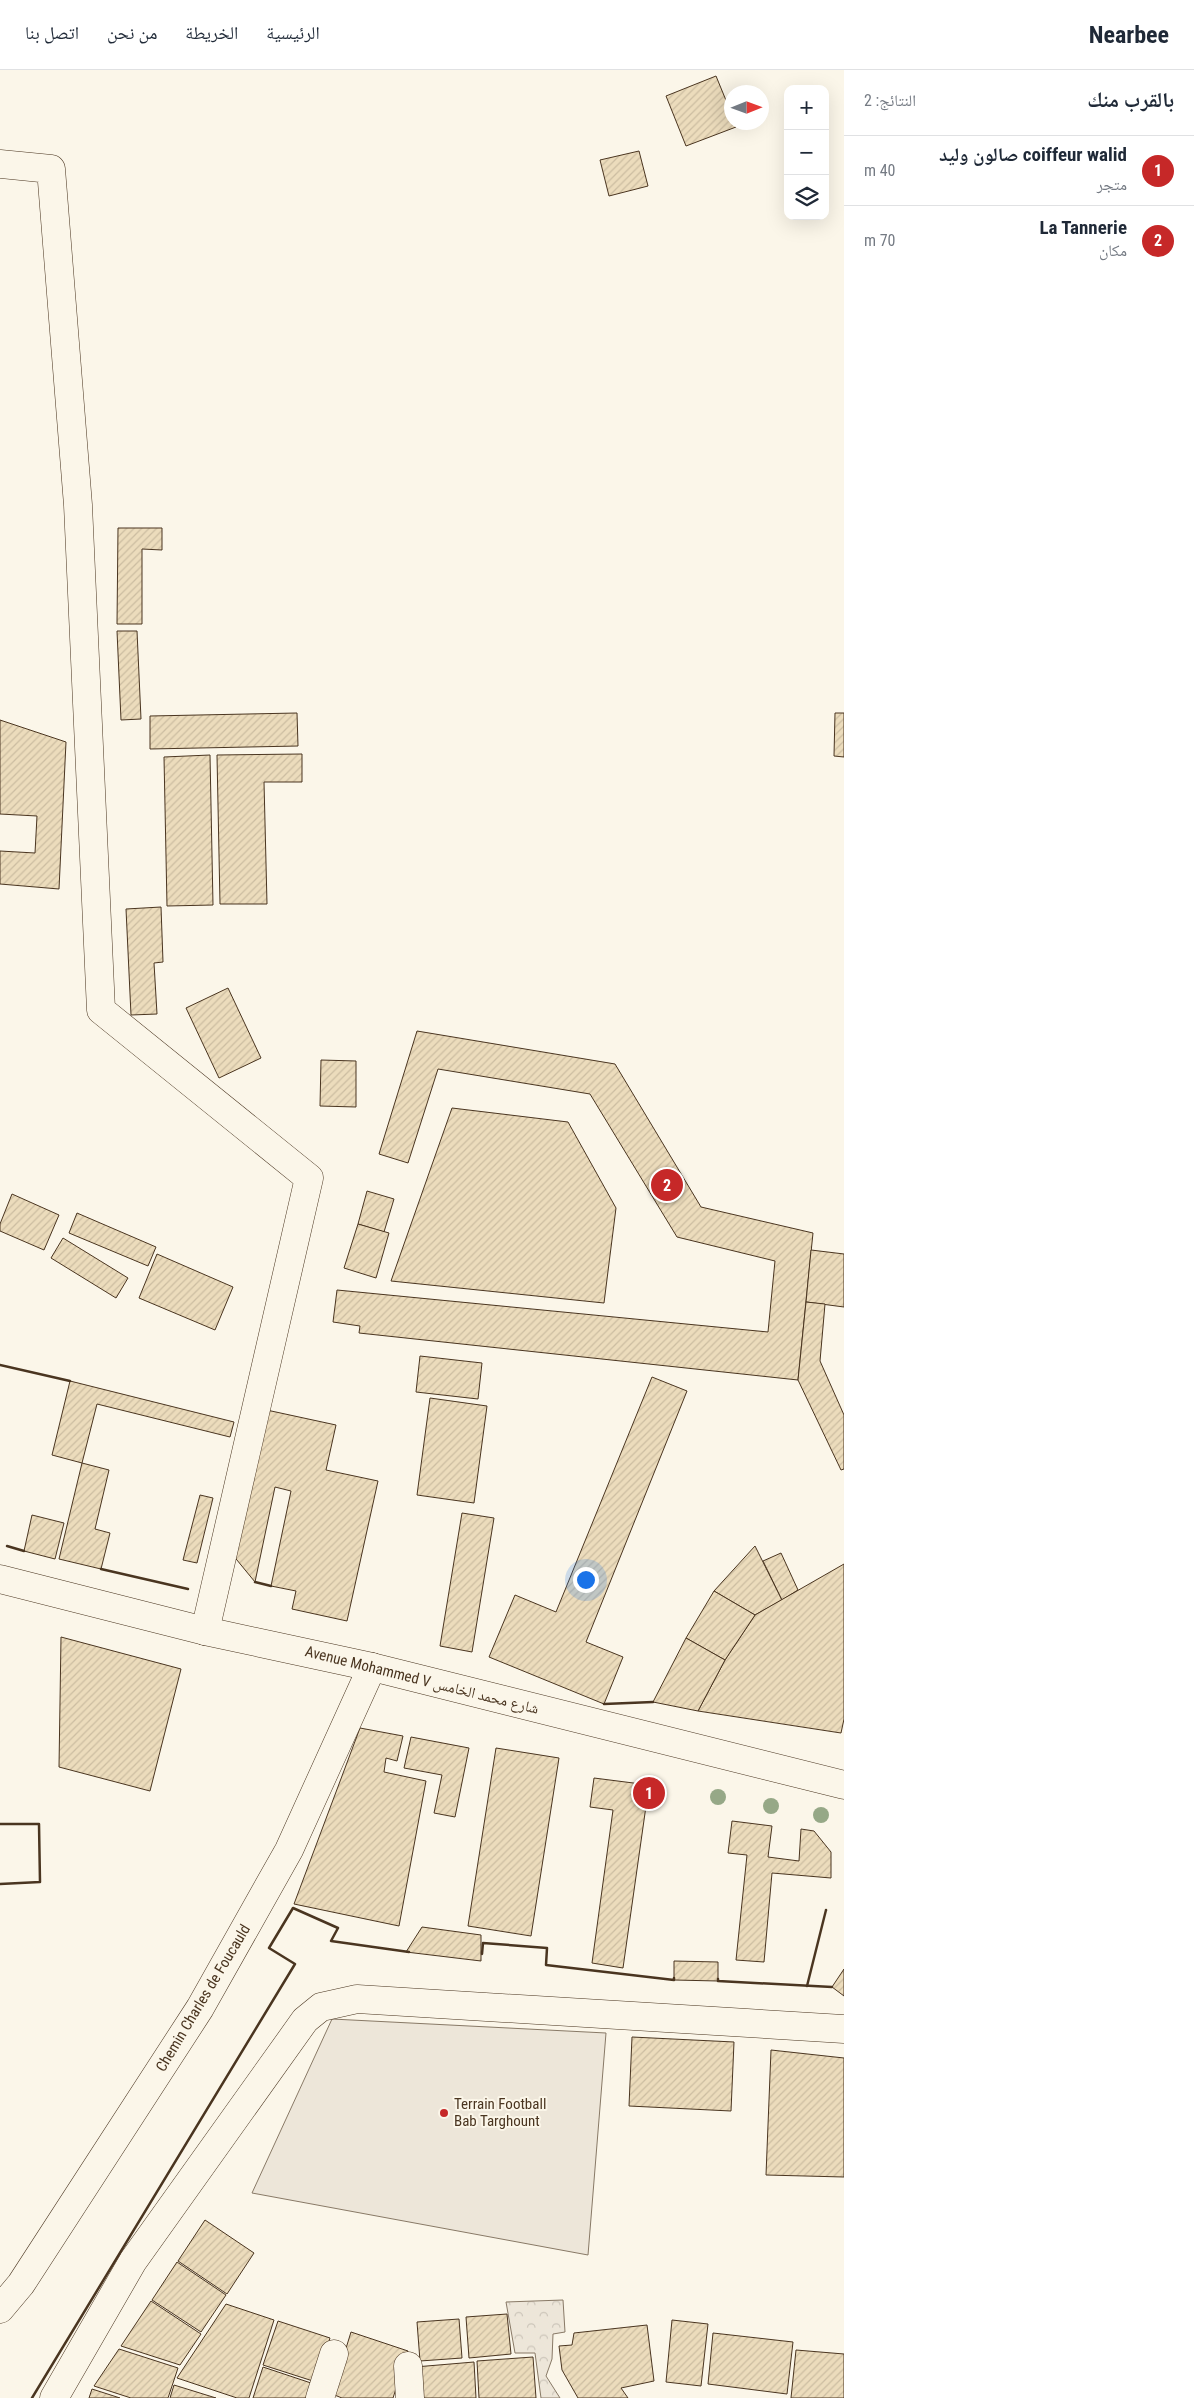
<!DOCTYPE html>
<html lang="ar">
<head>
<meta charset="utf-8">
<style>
  body { margin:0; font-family:"Roboto Condensed","Noto Naskh Arabic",sans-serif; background:#f6f6f7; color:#1f2937; direction:rtl }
  .controls { position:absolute; right:15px; top:15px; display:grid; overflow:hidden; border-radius:10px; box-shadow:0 5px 20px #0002 }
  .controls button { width:45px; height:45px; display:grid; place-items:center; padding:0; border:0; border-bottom:1px solid #e0e1e3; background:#fff; color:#1f2937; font:25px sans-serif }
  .compass { position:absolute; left:724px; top:15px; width:45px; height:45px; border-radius:50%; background:#fff; box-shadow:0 5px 20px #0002; rotate:89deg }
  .you { position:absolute; left:585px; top:1509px; width:18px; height:18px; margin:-12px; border:4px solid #fff; border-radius:50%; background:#1a73e8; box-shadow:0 0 0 8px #1a73e833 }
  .badge { display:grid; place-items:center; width:32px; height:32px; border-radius:50%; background:#c62828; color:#fff; font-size:16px; font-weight:700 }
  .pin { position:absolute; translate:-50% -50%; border:2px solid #fff; box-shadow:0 1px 5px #0006 }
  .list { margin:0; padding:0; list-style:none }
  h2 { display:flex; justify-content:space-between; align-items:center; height:65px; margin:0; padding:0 20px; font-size:21px }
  h2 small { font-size:16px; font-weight:400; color:#747a83 }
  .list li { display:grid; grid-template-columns:32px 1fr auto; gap:15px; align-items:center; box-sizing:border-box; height:70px; padding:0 20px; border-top:1px solid #e0e1e3 }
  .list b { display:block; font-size:19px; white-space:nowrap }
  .list p { margin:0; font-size:16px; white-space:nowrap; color:#747a83 }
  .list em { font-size:16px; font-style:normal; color:#747a83 }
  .icon { flex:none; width:28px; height:28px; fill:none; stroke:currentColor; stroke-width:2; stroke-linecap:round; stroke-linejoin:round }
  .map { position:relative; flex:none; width:844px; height:2328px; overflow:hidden; direction:ltr }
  header { display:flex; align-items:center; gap:30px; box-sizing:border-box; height:70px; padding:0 25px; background:#fff; border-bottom:1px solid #e0e1e3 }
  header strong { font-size:24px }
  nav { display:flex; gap:28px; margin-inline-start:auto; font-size:18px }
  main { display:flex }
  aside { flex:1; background:#fff }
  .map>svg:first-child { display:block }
  .forest { fill:url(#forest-crowns); stroke:#887966 }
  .park { fill:#ede6d9; stroke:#887966 }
  .building { fill:url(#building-hatch); stroke:#4a3520 }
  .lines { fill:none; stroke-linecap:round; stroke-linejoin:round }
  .minor-casing { stroke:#4a3520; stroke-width:29 }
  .minor { stroke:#fbf6e9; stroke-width:28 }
  .wall { stroke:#4a3520; stroke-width:2.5 }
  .tree { fill:#96a887 }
  .poi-dot { fill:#c62828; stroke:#fbf6e9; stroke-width:2 }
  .labels { text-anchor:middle; stroke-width:4; stroke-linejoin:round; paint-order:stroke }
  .street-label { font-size:15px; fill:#4a3520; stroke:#fbf6e9 }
  .poi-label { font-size:15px; fill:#4a3520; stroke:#fbf6e9; text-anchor:start }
</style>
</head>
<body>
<header>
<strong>Nearbee</strong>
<nav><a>الرئيسية</a><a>الخريطة</a><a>من نحن</a><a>اتصل بنا</a></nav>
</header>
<main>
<aside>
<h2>بالقرب منك<small>النتائج: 2</small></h2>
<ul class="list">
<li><span class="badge">1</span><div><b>coiffeur walid صالون وليد</b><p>متجر</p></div><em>40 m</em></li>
<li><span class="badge">2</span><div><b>La Tannerie</b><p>مكان</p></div><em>70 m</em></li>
</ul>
</aside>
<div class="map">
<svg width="844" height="2328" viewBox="0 0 844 2328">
  <defs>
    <pattern id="forest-crowns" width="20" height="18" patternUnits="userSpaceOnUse" patternTransform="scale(1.25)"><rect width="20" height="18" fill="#ede6d9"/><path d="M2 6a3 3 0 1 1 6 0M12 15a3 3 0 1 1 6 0" fill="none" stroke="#cdc6ba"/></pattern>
    <pattern id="building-hatch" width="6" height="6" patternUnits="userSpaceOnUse" patternTransform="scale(1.25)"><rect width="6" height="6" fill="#ecdcbc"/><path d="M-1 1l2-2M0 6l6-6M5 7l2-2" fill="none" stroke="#ccbda1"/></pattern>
  </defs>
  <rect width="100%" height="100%" fill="#fbf6e9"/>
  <path class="forest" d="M563,2230l2,32 -12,2 -1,25 -6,17 14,22h-19l-6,-45h-20l-9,-51z"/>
  <path class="park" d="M332,1949l274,14 -18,222 -336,-62z"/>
  <g class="building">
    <path d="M716,6l16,39v7h2l2,5 -50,19 -20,-50z"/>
    <path d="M639,81l9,35 -39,10 -9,-36z"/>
    <path d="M118,458h44v22l-20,-1v75h-25z"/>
    <path d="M117,561h20l4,88 -20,1z"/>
    <path d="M297,643l1,33 -148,3v-33z"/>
    <path d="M835,643h9v44l-10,-1z"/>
    <path d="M0,650l66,22 -7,147 -59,-5v-33l35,2 2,-37 -37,-2z"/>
    <path d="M302,684v28h-38l3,122h-47l-3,-149z"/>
    <path d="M210,685l3,150 -46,1 -3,-149z"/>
    <path d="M161,837l2,55 -9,1 3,51 -26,1 -5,-106z"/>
    <path d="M228,918l33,70 -42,20 -33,-70z"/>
    <path d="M417,961l198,33 86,143 112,26 -15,147 -439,-47 1,-7 -27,-4 4,-32 431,42 7,-71 -98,-24 -87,-143 -152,-25 -30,94 -29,-9z"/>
    <path d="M321,990l35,1v46l-36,-1z"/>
    <path d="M452,1038l116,14 48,86 -12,95 -213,-22z"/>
    <path d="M367,1121l27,8 -10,33 -26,-8z"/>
    <path d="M12,1124l47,21 -15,35 -44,-19v-7z"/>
    <path d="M77,1143l79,34 -8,19 -79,-33z"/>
    <path d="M358,1154l31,9 -13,45 -32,-10z"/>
    <path d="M63,1168l65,40 -12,20 -65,-40z"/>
    <path d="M811,1180l33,4v53l-38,-5z"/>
    <path d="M157,1184l76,33 -18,43 -76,-32z"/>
    <path d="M806,1232l19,2 -5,57 24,54v54l-3,1 -43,-90z"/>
    <path d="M420,1286l62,7 -4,36 -62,-7z"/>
    <path d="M652,1307l35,14 -101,251 37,15 -19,47 -115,-47 26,-62 41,17z"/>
    <path d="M70,1311l164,41 -4,15 -133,-33 -15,59 -30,-8z"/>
    <path d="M430,1328l57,8 -13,97 -57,-8z"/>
    <path d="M262,1339l74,16 -10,45 52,11 -31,140 -55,-12 4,-18 -25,-5 20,-95 -16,-4 -20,95 -23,-28z"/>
    <path d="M82,1393l27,7 -14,59 15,4 -9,36 -42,-10z"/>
    <path d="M200,1425l13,3 -16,65 -14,-3z"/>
    <path d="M462,1443l32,5 -22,134 -32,-6z"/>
    <path d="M32,1445l32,8 -9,36 -31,-8z"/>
    <path d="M755,1476l27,54 -27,15 -41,-24z"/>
    <path d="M781,1483l17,37 -16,10 -19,-39z"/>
    <path d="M844,1494v155l-3,14 -143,-22 27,-51 30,-45z"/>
    <path d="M714,1521l41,24 -30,45 -39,-22z"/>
    <path d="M61,1567l120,32 -31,122 -91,-24z"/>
    <path d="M686,1568l39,22 -27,51 -45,-9z"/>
    <path d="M360,1658l43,8 -6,25 -11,-3 -2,14 42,9 -27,145 -105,-22z"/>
    <path d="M411,1667l58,11 -14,69 -21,-4 8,-38 -38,-7z"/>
    <path d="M496,1678l63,10 -28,178 -63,-10z"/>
    <path d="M594,1708l55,7 -26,183 -31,-5 21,-153 -23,-3z"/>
    <path d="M732,1751l40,5 -4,31 31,4 2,-32 13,2 17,21v26l-59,-5 -8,89 -28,-2 11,-105 -19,-2z"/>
    <path d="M422,1857l59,8v26l-75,-9z"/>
    <path d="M674,1891l44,1v19l-44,-1z"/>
    <path d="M844,1899v27l-12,-9z"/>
    <path d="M632,1967l102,5 -3,69 -102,-5z"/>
    <path d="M771,1980l73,8v119l-78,-2z"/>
    <path d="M205,2150l49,33 -27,41 -49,-33z"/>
    <path d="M177,2192l49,33 -25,37 -49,-32z"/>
    <path d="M151,2231l50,33 -21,31 -59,-19z"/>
    <path d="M226,2234l48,16 -25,78h-12l-60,-20z"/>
    <path d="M507,2244l4,40 -42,4 -3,-41z"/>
    <path d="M459,2249l3,39 -42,3 -3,-39z"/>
    <path d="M672,2250l36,4 -7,62 -35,-4z"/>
    <path d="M278,2251l52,17 -14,44 -53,-17z"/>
    <path d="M647,2255l7,56 -33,7 7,10h-50l-16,-28 -3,-24 13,-1 2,-12z"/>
    <path d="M351,2262l57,19 -15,47h-51l-10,-4z"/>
    <path d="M713,2263l80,9 -6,52 -79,-10z"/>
    <path d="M119,2279l59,19 -10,30h-37l-37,-12z"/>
    <path d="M796,2280l48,4v44h-53z"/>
    <path d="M533,2287l3,41h-57l-2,-37z"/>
    <path d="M474,2292l2,36h-59l-2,-31z"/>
    <path d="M263,2297l54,18 -4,13h-60z"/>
    <path d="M174,2315l42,13h-46z"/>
    <path d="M92,2319l28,9h-31z"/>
  </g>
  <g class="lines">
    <defs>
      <g id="minor">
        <path d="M0,94l51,5 27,336 23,505 208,168 -104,453"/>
        <path d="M0,1509l205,52 167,36 472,118"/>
        <path d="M0,2239l21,-25 179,-276 89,-158 83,-183"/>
        <path d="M408,2296l2,32"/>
        <path d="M54,2328l79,-137 172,-241 16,-13 36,-8 487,30"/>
        <path d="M320,2328l14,-44"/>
      </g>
    </defs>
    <use href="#minor" class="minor-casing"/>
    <use href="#minor" class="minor"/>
    <g class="wall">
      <path d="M0,1295l70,16"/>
      <path d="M7,1476l17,5"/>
      <path d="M101,1499l87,20"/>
      <path d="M255,1512l16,4"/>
      <path d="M604,1634l49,-2"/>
      <path d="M0,1754h39l1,58 -40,2"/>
      <path d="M482,1884l1,-11 64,5 -1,17 128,15v-2"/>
      <path d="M718,1909v2l114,6"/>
      <path d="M807,1916l19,-76"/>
      <path d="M32,2328l263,-434 -26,-16 24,-40 45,20 -7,13 78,11"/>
    </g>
  </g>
  <g class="tree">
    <circle cx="718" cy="1727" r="8"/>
    <circle cx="771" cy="1736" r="8"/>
    <circle cx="821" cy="1745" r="8"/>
  </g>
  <circle class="poi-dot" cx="444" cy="2043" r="5"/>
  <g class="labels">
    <g class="street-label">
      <text transform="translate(422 1610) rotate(14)" y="5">Avenue Mohammed V شارع محمد الخامس</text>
      <text transform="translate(203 1928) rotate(-59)" y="5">Chemin Charles de Foucauld</text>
    </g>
    <g class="poi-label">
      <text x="454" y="2039">Terrain Football<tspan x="454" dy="17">Bab Targhount</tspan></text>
    </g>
  </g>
</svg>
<div class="controls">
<button>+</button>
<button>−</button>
<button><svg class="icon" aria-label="layers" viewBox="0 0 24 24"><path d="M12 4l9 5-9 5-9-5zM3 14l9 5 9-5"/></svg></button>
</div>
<svg class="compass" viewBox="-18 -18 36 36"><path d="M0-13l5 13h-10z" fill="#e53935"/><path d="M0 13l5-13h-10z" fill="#747a83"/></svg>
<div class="you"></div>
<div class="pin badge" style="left:649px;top:1723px">1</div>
<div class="pin badge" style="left:667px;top:1115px">2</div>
</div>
</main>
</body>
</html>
